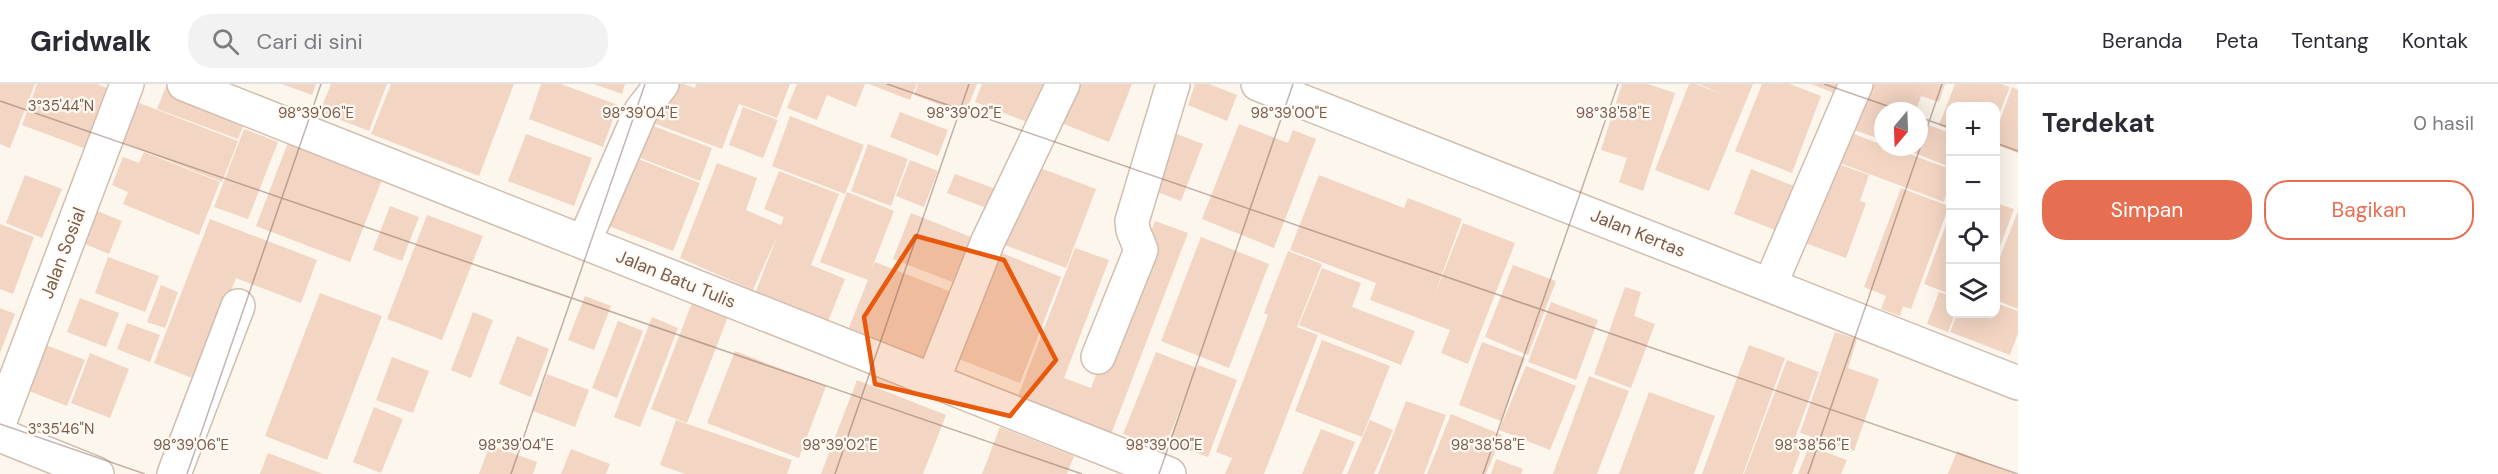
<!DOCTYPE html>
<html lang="id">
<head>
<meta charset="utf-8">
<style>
  body { margin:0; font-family:"DM Sans",sans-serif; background:#f2f2f3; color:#2b2b33 }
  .controls { position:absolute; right:18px; top:18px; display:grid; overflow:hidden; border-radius:12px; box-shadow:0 6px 24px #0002 }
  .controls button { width:54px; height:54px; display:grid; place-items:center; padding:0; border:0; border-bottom:2px solid #e1e1e2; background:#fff; color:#2b2b33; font:30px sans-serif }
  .compass { position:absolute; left:1874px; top:18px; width:54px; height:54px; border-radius:50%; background:#fff; box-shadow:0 6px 24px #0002; rotate:199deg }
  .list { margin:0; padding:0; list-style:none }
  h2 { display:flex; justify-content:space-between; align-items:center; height:78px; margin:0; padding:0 24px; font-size:26px }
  h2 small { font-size:20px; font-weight:400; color:#7c7c81 }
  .actions { display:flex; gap:12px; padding:18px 24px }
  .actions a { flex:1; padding:14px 0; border:2px solid #e76f51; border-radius:24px; text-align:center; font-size:21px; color:#e76f51 }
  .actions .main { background:#e76f51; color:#fff }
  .icon { flex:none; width:33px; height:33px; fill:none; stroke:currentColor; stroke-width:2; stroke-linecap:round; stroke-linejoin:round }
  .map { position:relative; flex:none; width:2018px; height:390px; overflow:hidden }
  header { display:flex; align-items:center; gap:36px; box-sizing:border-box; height:84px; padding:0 30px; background:#fff; border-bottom:2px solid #e1e1e2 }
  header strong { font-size:28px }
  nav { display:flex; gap:33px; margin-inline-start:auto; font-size:21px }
  .search { width:420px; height:54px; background:#f2f2f3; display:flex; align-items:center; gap:15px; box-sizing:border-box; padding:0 21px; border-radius:24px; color:#7c7c81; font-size:22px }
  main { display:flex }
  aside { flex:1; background:#fff }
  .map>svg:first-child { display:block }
  .building { fill:#f3d5c3 }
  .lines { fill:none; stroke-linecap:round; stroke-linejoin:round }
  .minor-casing { stroke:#d1beb0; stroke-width:36 }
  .minor { stroke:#fff; stroke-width:33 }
  .marked { fill:#e8590c; fill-opacity:0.2; stroke:#e8590c; stroke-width:4.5; stroke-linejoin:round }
  .ticks { fill:none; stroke:#7a5c4d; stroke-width:1.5; stroke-opacity:0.45 }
  .labels { text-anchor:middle; stroke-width:4.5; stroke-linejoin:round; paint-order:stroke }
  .street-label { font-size:18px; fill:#7a5c4d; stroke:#fffaf3 }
  .ticks-label { font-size:15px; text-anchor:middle; fill:#7a5c4d; stroke:#fffaf3; stroke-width:4.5; stroke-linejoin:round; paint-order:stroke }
</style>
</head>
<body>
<header>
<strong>Gridwalk</strong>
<div class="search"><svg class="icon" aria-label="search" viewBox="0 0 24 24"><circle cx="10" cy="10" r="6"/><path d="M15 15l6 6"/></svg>Cari di sini</div>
<nav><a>Beranda</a><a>Peta</a><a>Tentang</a><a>Kontak</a></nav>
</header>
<main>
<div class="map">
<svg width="2018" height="390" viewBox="0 0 2018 390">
  <rect width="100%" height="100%" fill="#fdf6ec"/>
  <g class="building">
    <path d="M0,0h35l-25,64 -10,-4z"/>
    <path d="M37,0h60l15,6 -23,60 -67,-25z"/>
    <path d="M167,0l81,30 -10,25 -81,-30z"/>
    <path d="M282,0h34l-4,11z"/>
    <path d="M331,0h56l-18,47 -49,-19z"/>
    <path d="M391,0h123l-35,92 -108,-42z"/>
    <path d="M541,0h20l57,21 -15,42 -74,-28z"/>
    <path d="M594,0h31l-3,10z"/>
    <path d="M668,0h16l11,4 1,-4h94l-13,34 -38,-14 -17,45 -69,-26z"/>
    <path d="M797,0h68l-9,23 -29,-12 -10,25 -30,-12z"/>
    <path d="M869,0h48l-7,16z"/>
    <path d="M918,0h59l-12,30 -51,-19z"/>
    <path d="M982,0h63l-15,39 -55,-21z"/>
    <path d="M1070,0h62l-23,58 -53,-21z"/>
    <path d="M1195,0h14l28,11 -10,26 -39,-16z"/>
    <path d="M1622,0h26l27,9 -32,98 -24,-9 8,-24 -26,-8z"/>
    <path d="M1689,0h7l28,11 -25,-11h54l-44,107 -54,-21z"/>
    <path d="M1762,0h28l31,12 -29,77 -57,-22z"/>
    <path d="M1811,0h30l-4,10z"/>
    <path d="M1871,0h74l-6,18 -18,-6 -5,15h-33v29l-29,-10z"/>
    <path d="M1955,0h46l9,3 -14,35v-16h-46v24l-11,-5z"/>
    <path d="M2012,3l6,3v63l-22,-8v-14z"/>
    <path d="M129,15l109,42 -16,41 -108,-43z"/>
    <path d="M743,23l35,13 -15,38 -34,-13z"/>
    <path d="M900,28l48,18 -10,26 -48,-19z"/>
    <path d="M790,32l74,29 -19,49 -73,-28z"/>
    <path d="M1920,38l30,11v34l-41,-16 2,-4h8z"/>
    <path d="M648,40l64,24 -12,33 -65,-25z"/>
    <path d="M1239,40l49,19 5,-13 23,9 -42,109 -72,-29z"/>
    <path d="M244,45l34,13 -30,77 -34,-12z"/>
    <path d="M1174,49l29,11 -22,57 -29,-11z"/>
    <path d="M1851,49l32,12v2h7l60,22v14l-6,19 -104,-39z"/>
    <path d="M526,50l66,24 -18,48 -66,-25z"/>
    <path d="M289,56l94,37 -33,85 -94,-36z"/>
    <path d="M868,60l40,15 -17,47 -40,-15z"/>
    <path d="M144,68l76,30 -21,53 -76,-31 5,-12 -16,-7 11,-28 16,6z"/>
    <path d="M628,71l72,28 -27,68 -72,-28z"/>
    <path d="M910,76l28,11 -14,36 -28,-11z"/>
    <path d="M1830,77l39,14 -9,26 6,2 -20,55 -46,-17z"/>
    <path d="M717,79l40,15 -11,32 35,15 3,-8 -20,-8 15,-38 60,23 -28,71 34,14 -18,45 -73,-28 24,-62 -25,56 -73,-32z"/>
    <path d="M1035,82l61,23 -30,79 -61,-23z"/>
    <path d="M1751,85l53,21 -18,44 -52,-20z"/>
    <path d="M955,90l49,18 -7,20 -50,-19z"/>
    <path d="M25,91l37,14 -20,49 -36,-15z"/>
    <path d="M1319,91l85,33 4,-10 54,21 -29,80 30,-76 52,20 -47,121 -27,-11 9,-23 -80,-30 6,-17 -86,-33z"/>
    <path d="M1901,104l48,18 -38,103 -8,-3 -3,10 -19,-7 5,-13 -22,-9z"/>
    <path d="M847,108l47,19 -23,59 4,-8 87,34 -41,68 -75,-29 22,-55 -48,-18z"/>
    <path d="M1996,119l18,6 -18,48z"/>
    <path d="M390,122l29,11 -17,44 -29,-11z"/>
    <path d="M97,127l25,10 -13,33 -24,-10z"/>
    <path d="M2018,127v98l-22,-9v-33z"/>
    <path d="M911,129l60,24 -19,45 -59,-23z"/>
    <path d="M1950,130v80l-26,-10z"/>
    <path d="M427,131l56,21 -41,104 -55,-21z"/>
    <path d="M210,135l107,41 -16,43 -65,-25 -39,102 -43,-17z"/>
    <path d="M1155,137l33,12 -81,212 -94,-36 62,-161 34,12 -45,118 27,10z"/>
    <path d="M0,140l34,13 -21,57 -13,-5z"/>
    <path d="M1201,153l68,27 -40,104 -68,-27z"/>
    <path d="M992,165l69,28 -41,106 -69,-27z"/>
    <path d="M1288,167l34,13 -25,63 21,8 -54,139h-39l7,-16 -16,-6 52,-137 -4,-2z"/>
    <path d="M108,173l51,19 -14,36 -50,-19z"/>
    <path d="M1513,181l43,16 -28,74 -43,-18z"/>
    <path d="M1322,184l39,15 -9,24 63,24 -14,34 -102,-40z"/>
    <path d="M161,201l17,7 -13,36 -18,-6z"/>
    <path d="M1625,203l16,5 -7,24 21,8 -24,64 -37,-14z"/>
    <path d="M1939,208l11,4v18h5l-7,18 -21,-8z"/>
    <path d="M320,209l62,23 -55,144 -62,-24z"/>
    <path d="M585,212l26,10 -17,44 -26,-10z"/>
    <path d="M80,214l39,15 -13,34 -39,-15z"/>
    <path d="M693,216l36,14 -42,109 -36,-14z"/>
    <path d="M1551,218l47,18 -22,60 -48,-18z"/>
    <path d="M1996,219l22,8v22l-8,22 -60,-23 7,-18h39z"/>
    <path d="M0,224l15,6 -15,39z"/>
    <path d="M473,228l20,8 -22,58 -20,-8z"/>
    <path d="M652,233l26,11 -38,99 -26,-10z"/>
    <path d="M618,237l25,10 -26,67 -25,-10z"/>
    <path d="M127,239l33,12 -10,27 -33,-13z"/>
    <path d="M1835,248l22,7 -9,29 31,11 -25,72 -54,-18z"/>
    <path d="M517,252l32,13 -18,48 -32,-13z"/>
    <path d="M1322,256l68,26 -28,71 -67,-26z"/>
    <path d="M1482,258l43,16 -24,63 -42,-16z"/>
    <path d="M46,261l39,15 -18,46 -38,-15z"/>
    <path d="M1749,261l36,13 -42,116h-41z"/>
    <path d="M735,267l91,35 -27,72 -92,-35z"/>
    <path d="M1156,268l41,16 1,-3 39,15 -29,77 -39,-14 17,-49 -22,56 -41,-16z"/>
    <path d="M90,269l39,16 -19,49 -39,-15z"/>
    <path d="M392,273l37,14 -16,42 -37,-13z"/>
    <path d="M1787,276l32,12 -24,66 9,4 -12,32h-48z"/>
    <path d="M1526,282l50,20 -26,64 -51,-20z"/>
    <path d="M547,290l42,16 -14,37 -42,-16z"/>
    <path d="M1589,292l40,15 -32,83h-44z"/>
    <path d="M857,296l89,35 -23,59h-102z"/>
    <path d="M1649,308l66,24 -21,58h-75z"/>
    <path d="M1406,317l40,14 -22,59h-46z"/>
    <path d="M374,323l29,12 -22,54 -28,-11z"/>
    <path d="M1451,330l51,21 -16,39h-59z"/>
    <path d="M676,336l116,40 -5,14h-102l-25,-9z"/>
    <path d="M1370,336l23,10 -19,44h-27z"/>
    <path d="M1000,343l74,29 -7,18h-85z"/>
    <path d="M1321,345l34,13 -13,32h-40z"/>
    <path d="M490,361l47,17 -4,12h-54z"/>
    <path d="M1809,362l38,14 -6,14h-43z"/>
    <path d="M571,365l39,15 -4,10h-45z"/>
    <path d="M1957,367l58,23h-67z"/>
    <path d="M268,369l55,21h-63z"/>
    <path d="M1496,375l27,10 -2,5h-30z"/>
  </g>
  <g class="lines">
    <defs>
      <g id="minor">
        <path d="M184,0l985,390"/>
        <path d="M1258,0l760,299"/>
        <path d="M584,158l57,-131 21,-27"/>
        <path d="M1770,201l86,-201"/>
        <path d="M1098,273l43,-107 -8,-20 -1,-9 41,-137"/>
        <path d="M933,296l55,-139 75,-157"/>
        <path d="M0,337l127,-337"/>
        <path d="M0,351l97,39"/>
        <path d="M174,390l64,-168"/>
      </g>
    </defs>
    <use href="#minor" class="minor-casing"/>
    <use href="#minor" class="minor"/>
  </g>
  <path class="marked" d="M916,152l88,24 52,100 -46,56 -135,-32 -11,-67z"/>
  <path class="ticks" d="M887,0l1131,390M1824,0l78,27M0,17l1082,373M1919,33l31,11M1996,59l22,8M0,340l145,50M187,390l134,-390M511,390l134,-390M835,390l134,-390M1159,390l134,-390M1483,390l135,-390M1808,390l134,-390"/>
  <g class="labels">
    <g class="street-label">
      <text transform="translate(1638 149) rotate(22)" y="6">Jalan Kertas</text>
      <text transform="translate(63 169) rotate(-69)" y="6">Jalan Sosial</text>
      <text transform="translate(676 195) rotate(22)" y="6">Jalan Batu Tulis</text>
    </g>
  </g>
  <g class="ticks-label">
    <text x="61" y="27">3°35'44"N</text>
    <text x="316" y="34">98°39'06"E</text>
    <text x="640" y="34">98°39'04"E</text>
    <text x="964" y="34">98°39'02"E</text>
    <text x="1289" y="34">98°39'00"E</text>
    <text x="1613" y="34">98°38'58"E</text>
    <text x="61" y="350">3°35'46"N</text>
    <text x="191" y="366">98°39'06"E</text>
    <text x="516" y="366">98°39'04"E</text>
    <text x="840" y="366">98°39'02"E</text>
    <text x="1164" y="366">98°39'00"E</text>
    <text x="1488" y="366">98°38'58"E</text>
    <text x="1812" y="366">98°38'56"E</text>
  </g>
</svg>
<div class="controls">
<button>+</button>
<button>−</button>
<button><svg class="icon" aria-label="locate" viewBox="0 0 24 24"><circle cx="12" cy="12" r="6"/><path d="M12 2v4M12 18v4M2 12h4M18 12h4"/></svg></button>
<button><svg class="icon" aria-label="layers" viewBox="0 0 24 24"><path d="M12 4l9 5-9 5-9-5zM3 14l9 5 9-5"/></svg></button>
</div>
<svg class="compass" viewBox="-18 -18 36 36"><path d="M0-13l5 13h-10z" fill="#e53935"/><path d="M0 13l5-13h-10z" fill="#7c7c81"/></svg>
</div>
<aside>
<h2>Terdekat<small>0 hasil</small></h2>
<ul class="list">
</ul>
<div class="actions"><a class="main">Simpan</a><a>Bagikan</a></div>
</aside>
</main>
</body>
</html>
